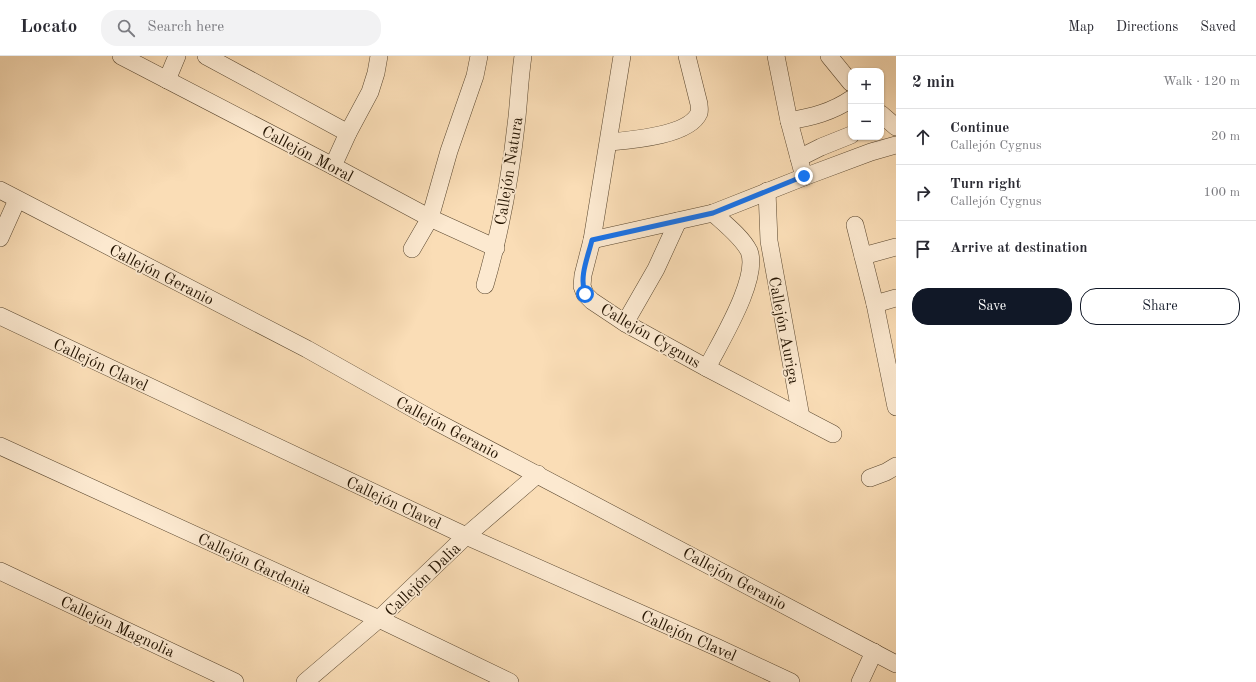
<!DOCTYPE html>
<html lang="en">
<head>
<meta charset="utf-8">
<style>
  body { margin:0; font-family:"Old Standard TT",serif; background:#f2f2f3; color:#2b2b33 }
  .controls { position:absolute; right:12px; top:12px; display:grid; overflow:hidden; border-radius:8px; box-shadow:0 1px 3px #0004 }
  .controls button { width:36px; height:36px; display:grid; place-items:center; padding:0; border:0; border-bottom:1px solid #e1e1e2; background:#fff; color:#2b2b33; font:20px sans-serif }
  .stop { position:absolute; width:12px; height:12px; margin:-9px; border:3px solid #1a73e8; border-radius:50%; background:#fff }
  .stop.end { background:#1a73e8; border-color:#fff; box-shadow:0 1px 4px #0008 }
  .list { margin:0; padding:0; list-style:none }
  h2 { display:flex; justify-content:space-between; align-items:center; height:52px; margin:0; padding:0 16px; font-size:17px }
  h2 small { font-size:13px; font-weight:400; color:#7c7c81 }
  .list li { display:grid; grid-template-columns:26px 1fr auto; gap:12px; align-items:center; box-sizing:border-box; height:56px; padding:0 16px; border-top:1px solid #e1e1e2 }
  .list b { display:block; font-size:15px; white-space:nowrap }
  .list p { margin:0; font-size:13px; white-space:nowrap; color:#7c7c81 }
  .list em { font-size:13px; font-style:normal; color:#7c7c81 }
  .actions { display:flex; gap:8px; padding:12px 16px }
  .actions a { flex:1; padding:9px 0; border:1px solid #111827; border-radius:16px; text-align:center; font-size:14px; color:#111827 }
  .actions .main { background:#111827; color:#fff }
  .icon { flex:none; width:22px; height:22px; fill:none; stroke:currentColor; stroke-width:2; stroke-linecap:round; stroke-linejoin:round }
  .map { position:relative; flex:none; width:896px; height:626px; overflow:hidden }
  header { display:flex; align-items:center; gap:24px; box-sizing:border-box; height:56px; padding:0 20px; background:#fff; border-bottom:1px solid #e1e1e2 }
  header strong { font-size:19px }
  nav { display:flex; gap:22px; margin-inline-start:auto; font-size:14px }
  .search { width:280px; height:36px; background:#f2f2f3; display:flex; align-items:center; gap:10px; box-sizing:border-box; padding:0 14px; border-radius:16px; color:#7c7c81; font-size:15px }
  main { display:flex }
  aside { flex:1; background:#fff }
  .map>svg:first-child { display:block }
  .lines { fill:none; stroke-linecap:round; stroke-linejoin:round }
  .street-casing { stroke:#59462e; stroke-width:18 }
  .street { stroke:#fce9d0; stroke-width:17 }
  .route { stroke:#1a73e8; stroke-width:5 }
  .labels { text-anchor:middle; stroke-width:3.5; stroke-linejoin:round; paint-order:stroke }
  .street-label { font-size:16px; fill:#231300; stroke:#fce9d0 }
</style>
</head>
<body>
<header>
<strong>Locato</strong>
<div class="search"><svg class="icon" aria-label="search" viewBox="0 0 24 24"><circle cx="10" cy="10" r="6"/><path d="M15 15l6 6"/></svg>Search here</div>
<nav><a>Map</a><a>Directions</a><a>Saved</a></nav>
</header>
<main>
<div class="map">
<svg width="896" height="626" viewBox="0 0 896 626">
  <rect width="100%" height="100%" fill="#faddb6"/>
  <filter id="stains"><feTurbulence type="fractalNoise" baseFrequency=".005" numOctaves="4"/><feColorMatrix values="0 0 0 0 .2 0 0 0 0 .09 0 0 0 0 .02 0 0 0 .5 -.17"/></filter>
  <radialGradient id="worn" r=".72"><stop offset=".6" stop-color="#630" stop-opacity="0"/><stop offset="1" stop-color="#630" stop-opacity=".3"/></radialGradient>
  <g class="lines">
    <defs>
      <g id="street">
        <path d="M121,0l212,110 97,52 66,30"/>
        <path d="M206,0l142,77"/>
        <path d="M622,0l-30,184 -9,35 -1,11 3,8 7,7 33,22 82,45 126,66"/>
        <path d="M776,0l13,65 15,56"/>
        <path d="M829,0l22,27"/>
        <path d="M167,24l10,-24"/>
        <path d="M881,58l15,13"/>
        <path d="M789,65c23,-4 43,-9 62,-22"/>
        <path d="M609,86c22,-2 80,-6 90,-29 1,-3 0,-6 0,-9l-12,-48"/>
        <path d="M799,102l22,-11 30,-12"/>
        <path d="M333,110l15,-33 22,-41 6,-19 3,-17"/>
        <path d="M0,134l307,159 128,72 461,243"/>
        <path d="M767,135l2,50 32,176"/>
        <path d="M855,169l20,79 21,103"/>
        <path d="M0,182l17,-38"/>
        <path d="M592,184l121,-27 91,-36 67,-25 25,-7"/>
        <path d="M412,193l18,-31 19,-67 26,-75 4,-20"/>
        <path d="M863,200l33,-9"/>
        <path d="M485,229c16,-55 26,-111 32,-168 2,-20 3,-41 6,-61"/>
        <path d="M875,248l21,-6"/>
        <path d="M0,260l466,220 248,110 77,36"/>
        <path d="M625,267l31,-54 22,-48"/>
        <path d="M707,312c13,-26 53,-90 42,-117 -7,-14 -25,-28 -36,-38"/>
        <path d="M0,390l379,173 131,63"/>
        <path d="M870,422l16,-6 10,-6"/>
        <path d="M0,515l235,111"/>
        <path d="M305,626l74,-63 87,-83 72,-62"/>
        <path d="M860,626l14,-30"/>
      </g>
    </defs>
    <use href="#street" class="street-casing"/>
    <use href="#street" class="street"/>
  </g>
  <g class="lines">
    <path class="route" d="M585,238c-6,-18 3,-37 7,-54l121,-27 91,-37"/>
  </g>
  <g class="labels">
    <g class="street-label">
      <text transform="translate(308 97) rotate(28)" y="6">Callejón Moral</text>
      <text transform="translate(508 115) rotate(-81)" y="6">Callejón Natura</text>
      <text transform="translate(162 218) rotate(27)" y="6">Callejón Geranio</text>
      <text transform="translate(785 274) rotate(79)" y="6">Callejón Auriga</text>
      <text transform="translate(651 279) rotate(30)" y="6">Callejón Cygnus</text>
      <text transform="translate(101 308) rotate(25)" y="6">Callejón Clavel</text>
      <text transform="translate(448 371) rotate(28)" y="6">Callejón Geranio</text>
      <text transform="translate(394 446) rotate(25)" y="6">Callejón Clavel</text>
      <text transform="translate(255 507) rotate(25)" y="6">Callejón Gardenia</text>
      <text transform="translate(735 522) rotate(28)" y="6">Callejón Geranio</text>
      <text transform="translate(422 523) rotate(-44)" y="6">Callejón Dalia</text>
      <text transform="translate(118 570) rotate(25)" y="6">Callejón Magnolia</text>
      <text transform="translate(689 579) rotate(24)" y="6">Callejón Clavel</text>
    </g>
  </g>
  <rect width="100%" height="100%" filter="url(#stains)"/>
  <rect width="100%" height="100%" fill="url(#worn)"/>
</svg>
<div class="controls">
<button>+</button>
<button>−</button>
</div>
<div class="stop" style="left:585px;top:238px"></div>
<div class="stop end" style="left:804px;top:120px"></div>
</div>
<aside>
<h2>2 min<small>Walk · 120 m</small></h2>
<ul class="list">
<li><svg class="icon" aria-label="ahead" viewBox="0 0 24 24"><path d="M12 20V5M6 11l6-6 6 6"/></svg><div><b>Continue</b><p>Callejón Cygnus</p></div><em>20 m</em></li>
<li><svg class="icon" aria-label="right" viewBox="0 0 24 24"><path d="M7 20v-9h11M14 6l5 5-5 5"/></svg><div><b>Turn right</b><p>Callejón Cygnus</p></div><em>100 m</em></li>
<li><svg class="icon" aria-label="arrive" viewBox="0 0 24 24"><path d="M6 21V4h12l-3 4 3 4H6"/></svg><div><b>Arrive at destination</b></div></li>
</ul>
<div class="actions"><a class="main">Save</a><a>Share</a></div>
</aside>
</main>
</body>
</html>
